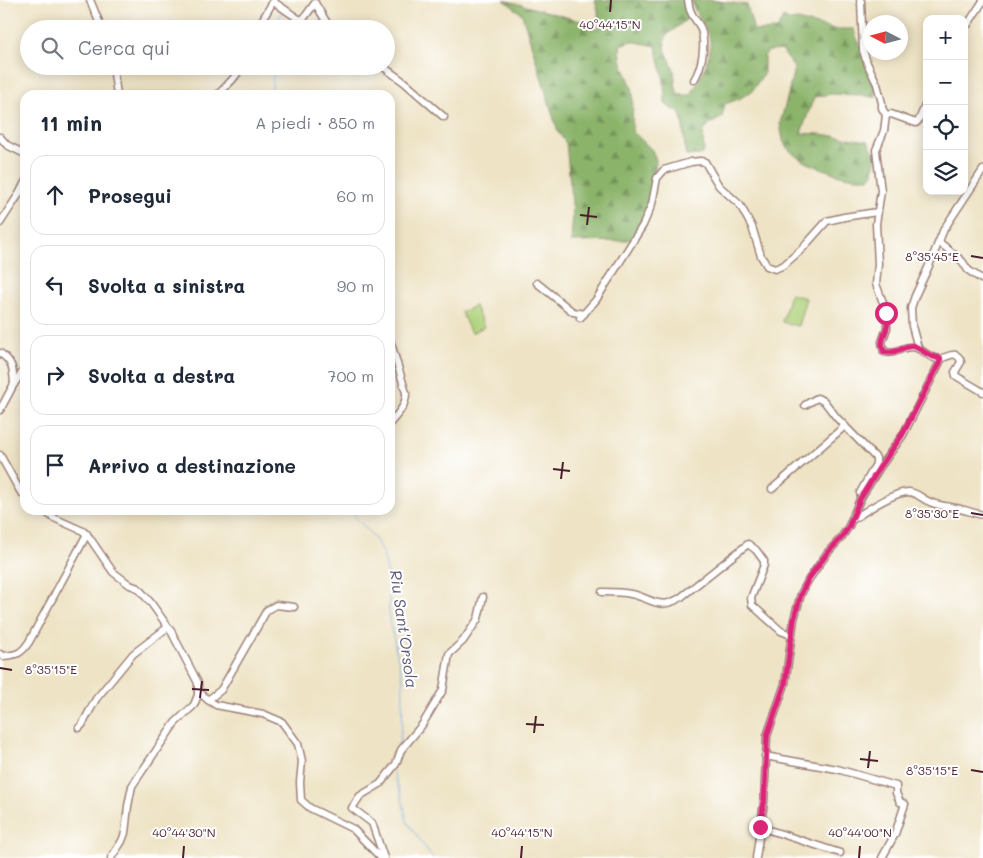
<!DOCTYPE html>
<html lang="it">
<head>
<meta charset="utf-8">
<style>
  body { margin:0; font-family:Mali,sans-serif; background:#f6f6f7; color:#1f2937 }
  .controls { position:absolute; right:15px; top:15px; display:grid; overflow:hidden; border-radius:10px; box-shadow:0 2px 12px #0003 }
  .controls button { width:45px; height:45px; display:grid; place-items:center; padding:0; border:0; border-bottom:1px solid #e0e1e3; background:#fff; color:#1f2937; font:25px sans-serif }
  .compass { position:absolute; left:863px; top:15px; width:45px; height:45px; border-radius:50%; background:#fff; box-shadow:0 2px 12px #0003; rotate:276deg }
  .stop { position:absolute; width:15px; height:15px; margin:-11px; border:4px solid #db2777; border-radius:50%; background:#fff }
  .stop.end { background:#db2777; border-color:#fff; box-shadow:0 1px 5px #0008 }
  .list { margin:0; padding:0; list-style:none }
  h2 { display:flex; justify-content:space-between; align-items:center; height:65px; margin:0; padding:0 20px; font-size:21px }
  h2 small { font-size:16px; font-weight:400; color:#747a83 }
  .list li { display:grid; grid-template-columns:32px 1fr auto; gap:15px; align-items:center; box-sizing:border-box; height:80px; margin:0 10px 10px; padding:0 10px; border:1px solid #e0e1e3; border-radius:15px }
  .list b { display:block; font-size:19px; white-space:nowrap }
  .list em { font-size:16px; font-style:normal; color:#747a83 }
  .icon { flex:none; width:28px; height:28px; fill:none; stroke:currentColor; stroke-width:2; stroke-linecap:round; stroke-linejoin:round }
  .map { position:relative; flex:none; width:983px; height:858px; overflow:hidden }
  .search { position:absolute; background:#fff; box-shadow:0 2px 12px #0003; left:20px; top:20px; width:375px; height:55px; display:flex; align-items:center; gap:12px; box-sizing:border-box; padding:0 18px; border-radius:28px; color:#747a83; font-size:19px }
  .panel { position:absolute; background:#fff; box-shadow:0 2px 12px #0003; left:20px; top:90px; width:375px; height:425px; border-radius:15px }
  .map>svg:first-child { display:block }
  .green { fill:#afd27b; stroke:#7c7853 }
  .forest { fill:url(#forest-firs); stroke:#6a6a4b }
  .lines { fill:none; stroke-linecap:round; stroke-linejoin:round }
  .stream { stroke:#79ade6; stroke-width:1 }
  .minor-casing { stroke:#9c8178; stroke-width:9 }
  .minor { stroke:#fff; stroke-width:6 }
  .route { stroke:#db2777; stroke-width:6 }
  .ticks { fill:none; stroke:#4a1f2b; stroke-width:2 }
  .labels { text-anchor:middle; stroke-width:4; stroke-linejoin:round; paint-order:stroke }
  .water-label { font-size:16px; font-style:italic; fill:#5d5876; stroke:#fff }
  .ticks-label { font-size:12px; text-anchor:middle; fill:#4a1f2b; stroke:#fff; stroke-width:4; stroke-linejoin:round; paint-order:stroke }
</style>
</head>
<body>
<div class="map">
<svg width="983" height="858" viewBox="0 0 983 858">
  <defs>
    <pattern id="forest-firs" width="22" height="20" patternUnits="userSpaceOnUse" patternTransform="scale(1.25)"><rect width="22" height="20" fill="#8bb46b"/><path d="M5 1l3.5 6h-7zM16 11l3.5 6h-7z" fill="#749258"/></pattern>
  </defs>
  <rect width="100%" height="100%" fill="#fff"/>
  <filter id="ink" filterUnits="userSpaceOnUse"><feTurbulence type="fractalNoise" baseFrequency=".02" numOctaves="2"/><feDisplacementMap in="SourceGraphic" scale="10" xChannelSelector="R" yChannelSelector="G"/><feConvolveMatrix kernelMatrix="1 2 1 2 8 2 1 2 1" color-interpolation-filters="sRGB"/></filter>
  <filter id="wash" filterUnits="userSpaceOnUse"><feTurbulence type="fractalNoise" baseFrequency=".0096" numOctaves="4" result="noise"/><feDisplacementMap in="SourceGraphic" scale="20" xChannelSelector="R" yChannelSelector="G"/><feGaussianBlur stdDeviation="1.12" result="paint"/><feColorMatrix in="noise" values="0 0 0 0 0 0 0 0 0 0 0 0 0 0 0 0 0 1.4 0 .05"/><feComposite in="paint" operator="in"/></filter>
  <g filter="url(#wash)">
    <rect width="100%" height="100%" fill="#eee3c5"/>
    <g class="green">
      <path d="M790,294l16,4 -8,28 -16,-4z"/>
      <path d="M475,306l9,21 -13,6 -10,-21z"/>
    </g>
    <path class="forest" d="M504,0l84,23 11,7 -1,-20 -3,-10h91v10l3,4 -1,4 -22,18c-5,14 5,22 8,35 1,8 1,16 4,24h13c8,-15 24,-42 18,-59 -5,-13 -14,-23 -18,-36h19l37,5 7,26 23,-1 6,-13 7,4 7,-1 36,9h21c1,8 6,15 10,22 7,17 11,29 12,47l-15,-3 -30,-1 -17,3 -13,36 19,1 48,7 8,16 -3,16 -4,5h-13l-17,-3 -31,-12 -12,-7 -10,-9 -3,-7 -3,-17 8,-28 6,-27 -12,-18 -13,1 -5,5v17l-12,18 -13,8 -14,5 -3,13 -8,5 -4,1 -7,9 1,20 -4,3 -14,1c-2,-9 -2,-39 -7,-44 -3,-4 -3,-1 -7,-3 -2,-1 -5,-4 -7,-5l-1,-24 -8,-34 -25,-5 -11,4 1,15 11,28 1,7 -1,36 20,19 4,10 -1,13 -4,10 -3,29 -13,26 -12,3 -52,1 2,-29 -7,-70 -8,-11 -36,-118z"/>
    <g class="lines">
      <g class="stream">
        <path d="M276,29l1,-7 5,-12"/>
        <path d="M271,95l3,-29"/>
        <path d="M350,510l26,30 8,17 5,22v40l14,61 -1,42 -3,25"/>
        <path d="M393,772l9,26 5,24 26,36"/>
      </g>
    </g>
  </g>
  <g filter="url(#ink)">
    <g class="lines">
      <defs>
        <g id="minor">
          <path d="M90,0l12,29"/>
          <path d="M688,0c1,4 1,9 3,12 2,6 8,11 10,17 5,16 1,38 -7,51"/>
          <path d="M860,0l1,1 2,49 4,13 10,21 5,19v5l4,7"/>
          <path d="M274,2l26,18 4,-2 11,-15 12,20 6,6"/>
          <path d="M964,26l4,-2 15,-23"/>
          <path d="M257,29l17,-29"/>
          <path d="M113,66l4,29"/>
          <path d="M382,66l22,16 40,35"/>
          <path d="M218,95c8,-10 19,-17 23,-29"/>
          <path d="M927,101l-8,19 -3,3 -25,-9 -5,1 -2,16 -8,19 5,41 -5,33 2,40 -2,20 11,29v15l-5,14 2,10c11,3 17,-5 27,-5 10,-1 17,12 28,12 8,-1 18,-11 22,3l-6,10 1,4 27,16"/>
          <path d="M0,137l7,8 18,9"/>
          <path d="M0,223l19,-29 6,-12"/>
          <path d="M939,242l23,19 6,9 15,10"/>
          <path d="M537,283l36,29 11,2"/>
          <path d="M580,318l16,-18 47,-75 9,-21 5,-26 7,-8 27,-8 9,-1 5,1 8,14 6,10 21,19 12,22 9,29 6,10 8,3 9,-4 18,-16 25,-28 17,-4 33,-5"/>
          <path d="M390,340l16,53c0,13 -8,21 -16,30"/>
          <path d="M918,348l-6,-22 -1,-18 4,-12 13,-28 16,-39 39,-59"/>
          <path d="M0,353c13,9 13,16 14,31"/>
          <path d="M805,405l12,-7 7,3 13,17 39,40v6l-16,29"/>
          <path d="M0,410l14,-26 11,-16"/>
          <path d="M0,455l20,36 5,5"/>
          <path d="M772,489l73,-63"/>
          <path d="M43,510l11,8 29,13 6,6 24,35 17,13 8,3 13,15 20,28 27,52v12l-4,10 -19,18 -43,63 -4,20 -3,27 -3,8 -11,17"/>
          <path d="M852,520c14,-9 41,-28 57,-28 9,1 13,7 21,10 8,4 18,4 26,6 9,2 18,5 27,7"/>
          <path d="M602,592c10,0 20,0 29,2 21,4 27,17 49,4l68,-54 8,6 8,11v4l-13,33 1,7 29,26 10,4"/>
          <path d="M0,654l3,2c14,-1 18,-2 26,-14l58,-108"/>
          <path d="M198,691l10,9 8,5 47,9 19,8 16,22 4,17 -2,21 1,18 9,8 43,21 28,29"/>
          <path d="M208,700l13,-10 46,-80 9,-5 18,2"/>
          <path d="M79,728l3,-3 14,-26 37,-45 35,-27"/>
          <path d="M765,756l72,13 59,17v7l4,9 5,2 -10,30 -13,24"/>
          <path d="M760,827l80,26"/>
          <path d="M384,858l-12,-35 -20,-15 8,-12 20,-12 16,-20 5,-14 21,-25 21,-35 6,-36 14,-13 15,-22 5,-22"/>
          <path d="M756,858l8,-56 3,-66 18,-52 9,-65 7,-25 8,-15 19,-27 13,-14 8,-12 11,-27 20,-32 23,-32 37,-73v-3"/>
        </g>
      </defs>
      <use href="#minor" class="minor-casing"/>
      <use href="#minor" class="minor"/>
    </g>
  </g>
  <g class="lines" filter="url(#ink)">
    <path class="route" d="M760,827l4,-25 3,-66 18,-52 9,-65 7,-25 8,-16 19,-26 13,-14 8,-12 11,-27 20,-32 22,-32 38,-73v-4c-12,0 -18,-10 -27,-12 -10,-1 -16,9 -29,6 -5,-12 1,-15 3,-26 1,-4 0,-9 -1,-13"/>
  </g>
  <path class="ticks" d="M610,12l1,-12M580,215l17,2M587,225l2,-18M971,256l12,2M553,469l17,2M561,479l2,-17M971,513l12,2M0,668l12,2M192,689l17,1M200,698l2,-17M526,724l18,1M534,733l2,-17M860,759l18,2M868,768l2,-17M971,770l12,2M183,858l1,-12M521,858l1,-12M859,858l1,-12"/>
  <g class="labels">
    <g class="water-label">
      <text transform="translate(404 629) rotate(82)" y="6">Riu Sant'Orsola</text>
    </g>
  </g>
  <g class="ticks-label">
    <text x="610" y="29">40°44'15"N</text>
    <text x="932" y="261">8°35'45"E</text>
    <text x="932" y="518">8°35'30"E</text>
    <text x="51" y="674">8°35'15"E</text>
    <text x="932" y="775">8°35'15"E</text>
    <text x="184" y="837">40°44'30"N</text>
    <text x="522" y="837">40°44'15"N</text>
    <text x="860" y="837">40°44'00"N</text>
  </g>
</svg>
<div class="controls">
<button>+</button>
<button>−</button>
<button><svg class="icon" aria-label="locate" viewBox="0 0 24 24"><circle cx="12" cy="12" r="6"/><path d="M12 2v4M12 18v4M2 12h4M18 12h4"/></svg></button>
<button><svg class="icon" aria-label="layers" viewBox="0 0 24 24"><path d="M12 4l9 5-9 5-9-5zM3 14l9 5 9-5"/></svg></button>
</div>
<svg class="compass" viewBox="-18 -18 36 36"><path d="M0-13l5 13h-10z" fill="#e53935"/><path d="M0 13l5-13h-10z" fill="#747a83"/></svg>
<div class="stop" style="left:886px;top:313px"></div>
<div class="stop end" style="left:760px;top:827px"></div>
<div class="search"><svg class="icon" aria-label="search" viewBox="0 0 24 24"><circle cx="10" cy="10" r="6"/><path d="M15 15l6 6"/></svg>Cerca qui</div>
<section class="panel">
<h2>11 min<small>A piedi · 850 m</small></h2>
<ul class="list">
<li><svg class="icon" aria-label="ahead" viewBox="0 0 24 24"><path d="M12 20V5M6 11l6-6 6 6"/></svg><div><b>Prosegui</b></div><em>60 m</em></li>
<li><svg class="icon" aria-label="left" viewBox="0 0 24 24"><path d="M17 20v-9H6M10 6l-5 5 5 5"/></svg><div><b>Svolta a sinistra</b></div><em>90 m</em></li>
<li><svg class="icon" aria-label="right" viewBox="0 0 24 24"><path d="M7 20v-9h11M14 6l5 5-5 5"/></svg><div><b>Svolta a destra</b></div><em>700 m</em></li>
<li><svg class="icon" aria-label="arrive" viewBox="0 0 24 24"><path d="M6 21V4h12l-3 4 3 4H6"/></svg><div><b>Arrivo a destinazione</b></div></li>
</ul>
</section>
</div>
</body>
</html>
